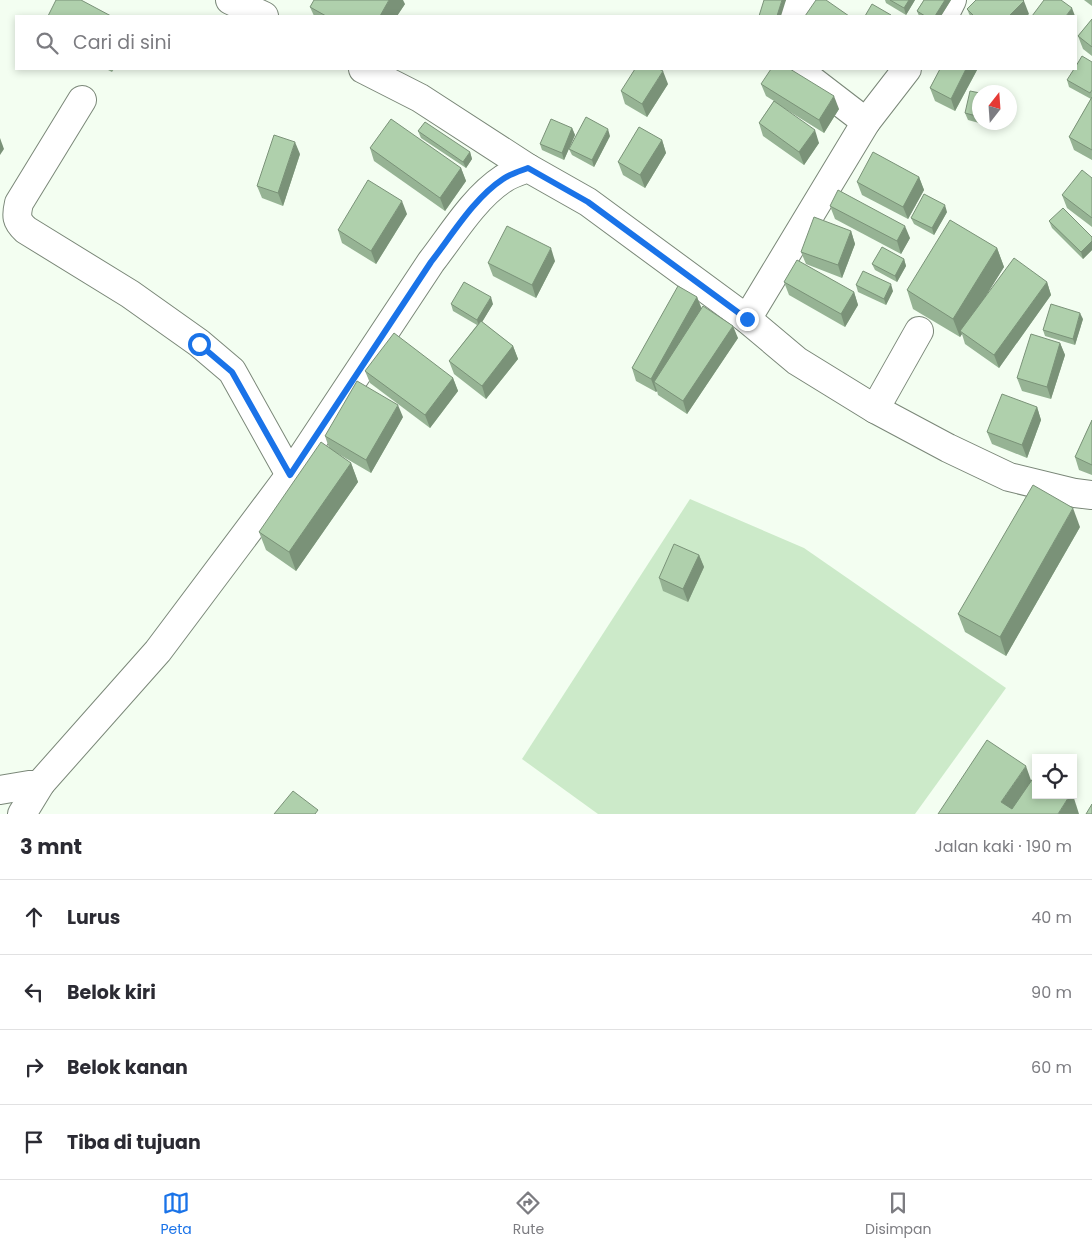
<!DOCTYPE html>
<html lang="id">
<head>
<meta charset="utf-8">
<style>
  body { margin:0; font-family:Poppins,sans-serif; background:#f2f2f3; color:#2b2b33 }
  .controls { position:absolute; right:15px; bottom:15px; display:grid; overflow:hidden; border-radius:0px; box-shadow:0 2px 8px #0003 }
  .controls button { width:45px; height:45px; display:grid; place-items:center; padding:0; border:0; border-bottom:1px solid #e1e1e2; background:#fff; color:#2b2b33; font:25px sans-serif }
  .compass { position:absolute; left:972px; top:85px; width:45px; height:45px; border-radius:50%; background:#fff; box-shadow:0 2px 8px #0003; rotate:17deg }
  .stop { position:absolute; width:15px; height:15px; margin:-11px; border:4px solid #1a73e8; border-radius:50%; background:#fff }
  .stop.end { background:#1a73e8; border-color:#fff; box-shadow:0 1px 5px #0008 }
  .list { margin:0; padding:0; list-style:none }
  h2 { display:flex; justify-content:space-between; align-items:center; height:65px; margin:0; padding:0 20px; font-size:21px }
  h2 small { font-size:16px; font-weight:400; color:#7c7c81 }
  .list li { display:grid; grid-template-columns:32px 1fr auto; gap:15px; align-items:center; box-sizing:border-box; height:75px; padding:0 20px; border-top:1px solid #e1e1e2 }
  .list b { display:block; font-size:19px; white-space:nowrap }
  .list em { font-size:16px; font-style:normal; color:#7c7c81 }
  .icon { flex:none; width:28px; height:28px; fill:none; stroke:currentColor; stroke-width:2; stroke-linecap:round; stroke-linejoin:round }
  .map { position:relative; flex:none; width:1092px; height:814px; overflow:hidden }
  .search { position:absolute; background:#fff; box-shadow:0 2px 8px #0003; left:15px; right:15px; top:15px; height:55px; display:flex; align-items:center; gap:12px; box-sizing:border-box; padding:0 18px; border-radius:0px; color:#7c7c81; font-size:19px }
  .sheet { height:365px; background:#fff }
  nav { display:flex; justify-content:space-around; align-items:center; box-sizing:border-box; height:70px; border-top:1px solid #e1e1e2; background:#fff; font-size:14px; color:#7c7c81 }
  nav a { display:grid; justify-items:center; gap:2px }
  nav .on { color:#1a73e8 }
  .map>svg:first-child { display:block }
  .green { fill:#cceac9 }
  .lines { fill:none; stroke-linecap:round; stroke-linejoin:round }
  .street-casing { stroke:#7a8778; stroke-width:30 }
  .street { stroke:#fff; stroke-width:28 }
  .wall { fill:#96b394 }
  .shaded-wall { fill:#7a9278 }
  .building { fill:#afd0ac; stroke:#7a9278 }
  .route { stroke:#1a73e8; stroke-width:6 }
</style>
</head>
<body>
<div class="map">
<svg width="1092" height="814" viewBox="0 0 1092 814">
  <rect width="100%" height="100%" fill="#f3fef1"/>
  <path class="green" d="M690,499l114,49 202,140 -91,126h-317l-76,-55z"/>
  <g class="lines">
    <defs>
      <g id="street">
        <path d="M230,0l34,16"/>
        <path d="M792,16l11,-16"/>
        <path d="M944,16l8,-16"/>
        <path d="M363,69l57,29 108,70"/>
        <path d="M797,69l69,53"/>
        <path d="M82,100l-63,103c-3,13 -3,18 7,27l104,64 69,49 33,28 58,104"/>
        <path d="M747,319l119,-197 41,-53"/>
        <path d="M875,409l44,-78"/>
        <path d="M0,790l41,-7 117,-132 132,-176 141,-213c21,-27 43,-64 72,-83 7,-5 17,-8 25,-11l60,34 159,117 50,42 78,48 73,39 61,29 66,16 17,2"/>
        <path d="M22,814l19,-31"/>
      </g>
    </defs>
    <use href="#street" class="street-casing"/>
    <use href="#street" class="street"/>
  </g>
  <g class="wall">
    <path d="M885,0h30l-9,15 -20,-12z"/>
    <path d="M924,0h27l-10,16h-22l-2,-5z"/>
    <path d="M1084,0h8v6z"/>
    <path d="M405,4l-8,12h-83l-4,-9z"/>
    <path d="M967,9l62,5 -3,2h-56z"/>
    <path d="M1092,19v37l-9,-7 -5,-13z"/>
    <path d="M1092,62v98l-18,-10 -5,-13 22,-38 -22,-12 -2,-7z"/>
    <path d="M106,69h8l-2,3z"/>
    <path d="M940,69h36l1,1 -22,41 -20,-10 -5,-13z"/>
    <path d="M668,84l-21,33 -22,-13 -4,-13z"/>
    <path d="M761,84l78,25 -15,24 -50,-31 45,41 -15,22 -41,-29 -4,-13 15,-22 -8,-5z"/>
    <path d="M980,93v29h11l-1,4 -22,-6 -3,-7z"/>
    <path d="M572,128l3,7 -11,25 -22,-10 -2,-6z"/>
    <path d="M418,131l52,21 2,7 -6,9 -45,-30z"/>
    <path d="M610,136l-16,31 -22,-12 -3,-6z"/>
    <path d="M662,140l4,13 -21,35 -22,-13 -5,-13z"/>
    <path d="M370,148l91,20 5,13 -21,30 -71,-50z"/>
    <path d="M300,154l-17,52 -21,-8 -5,-12z"/>
    <path d="M919,177l5,13 -16,29 -46,-24 -5,-13z"/>
    <path d="M1092,178v49l-25,-19 -5,-13z"/>
    <path d="M830,206l80,32 -9,16 -66,-35z"/>
    <path d="M947,212l-13,23 -20,-11 -3,-6z"/>
    <path d="M407,214l-31,50 -34,-21 -4,-13z"/>
    <path d="M1049,221l43,16v13l-9,9 -31,-31z"/>
    <path d="M851,231l4,13 -13,34 -36,-14 -5,-12z"/>
    <path d="M997,248l7,19 -22,34 65,-19 4,13 -52,73 -34,-24 -3,-10 -2,3 -47,-28 -6,-19z"/>
    <path d="M904,259l2,7 -9,16 -22,-12 -3,-6z"/>
    <path d="M555,261l-19,37 -43,-22 -5,-13z"/>
    <path d="M784,282l70,10 4,13 -13,22 -56,-32z"/>
    <path d="M856,285l37,6 -7,14 -28,-13z"/>
    <path d="M697,297l5,12 36,29 -51,76 -29,-19 -1,-4 -1,1 -20,-11 -4,-13z"/>
    <path d="M451,304h42l-11,18 31,24 5,13 -32,40 -32,-25 -5,-13 28,-36 -24,-14z"/>
    <path d="M1083,319l-8,26 -30,-9 -2,-6z"/>
    <path d="M1060,343l5,12 -14,44 -29,-8 -5,-13z"/>
    <path d="M365,371l88,7 5,13 -28,37 -60,-45z"/>
    <path d="M1037,407l4,13 -14,38 -35,-14 -5,-12z"/>
    <path d="M403,417l-32,56 -36,-21 16,11 7,19 -62,89 -30,-21 -7,-18 70,-84 -4,-12z"/>
    <path d="M1092,420v55l-13,-5 -4,-13z"/>
    <path d="M1080,527l-74,129 -41,-24 -7,-18z"/>
    <path d="M699,555l5,12 -16,35 -25,-11 -4,-13z"/>
  </g>
  <g class="shaded-wall">
    <path d="M389,0h14l2,4 -8,12h-17z"/>
    <path d="M782,0h4l-5,16h-4z"/>
    <path d="M909,0h6l-9,15 -2,-7z"/>
    <path d="M945,0h6l-10,16h-6z"/>
    <path d="M1024,1l5,13 -3,2h-17z"/>
    <path d="M1072,8l3,8h-9z"/>
    <path d="M966,69h10l1,1 -22,41 -4,-12z"/>
    <path d="M663,71l5,13 -21,33 -5,-13z"/>
    <path d="M834,96l5,13 -15,24 -5,-13z"/>
    <path d="M572,128l3,7 -11,25 -2,-7z"/>
    <path d="M608,129l2,7 -16,31 -2,-7z"/>
    <path d="M815,130l4,13 -15,22 -5,-13z"/>
    <path d="M0,138l4,11 -4,6z"/>
    <path d="M662,140l4,13 -21,35 -5,-13z"/>
    <path d="M295,142l5,12 -17,52 -5,-13z"/>
    <path d="M470,152l2,7 -6,9 -3,-6z"/>
    <path d="M461,168l5,13 -21,30 -5,-13z"/>
    <path d="M919,177l5,13 -16,29 -5,-12z"/>
    <path d="M402,201l5,13 -31,50 -5,-13z"/>
    <path d="M945,205l2,7 -13,23 -2,-7z"/>
    <path d="M905,226l5,12 -9,16 -4,-13z"/>
    <path d="M851,231l4,13 -13,34 -4,-13z"/>
    <path d="M1092,241v9l-9,9 -2,-7z"/>
    <path d="M551,248l4,13 -19,37 -4,-13z"/>
    <path d="M997,248l7,19 -41,66 -3,-2 2,3 -2,3 -7,-18z"/>
    <path d="M904,259l2,7 -9,16 -2,-6z"/>
    <path d="M1047,282l4,13 -52,73 -5,-13z"/>
    <path d="M891,284l2,7 -7,14 -2,-6z"/>
    <path d="M854,292l4,13 -13,22 -4,-13z"/>
    <path d="M491,297l2,7 -14,23 -2,-7z"/>
    <path d="M697,297l5,13 -48,72 3,9 -1,1 -5,-13z"/>
    <path d="M1080,313l3,6 -8,26 -2,-6z"/>
    <path d="M733,326l5,12 -51,76 -4,-13z"/>
    <path d="M1060,343l5,12 -14,44 -4,-12z"/>
    <path d="M513,346l5,13 -32,40 -4,-13z"/>
    <path d="M453,378l5,13 -28,37 -5,-13z"/>
    <path d="M398,405l5,12 -32,56 -5,-13z"/>
    <path d="M1037,407l4,13 -14,38 -5,-13z"/>
    <path d="M351,463l7,19 -62,89 -7,-19z"/>
    <path d="M1073,508l7,19 -74,129 -6,-19z"/>
    <path d="M699,555l5,12 -16,35 -5,-13z"/>
    <path d="M1026,766l8,23 -17,25 -16,-12z"/>
    <path d="M1070,795h3l6,19h-21z"/>
  </g>
  <g class="building">
    <path d="M56,0h25l30,16h-63z"/>
    <path d="M314,0h75l-9,16h-54l-16,-9z"/>
    <path d="M764,0h18l-5,16h-18z"/>
    <path d="M816,0h10l23,16h-44z"/>
    <path d="M890,0h19l-5,8z"/>
    <path d="M924,0h21l-10,16h-10l-8,-5z"/>
    <path d="M976,0h47l1,1 -15,15h-35l-7,-7z"/>
    <path d="M1044,0h17l11,8 -6,8h-34z"/>
    <path d="M872,4l19,11 -1,1h-25z"/>
    <path d="M1092,19v28l-14,-11z"/>
    <path d="M1082,56l10,6v28l-2,3 -23,-13 7,-11h2v-3z"/>
    <path d="M635,69h24l4,2 -21,33 -21,-13z"/>
    <path d="M771,69h19l44,27 -15,24 -58,-36z"/>
    <path d="M940,69h26l-15,30 -21,-11z"/>
    <path d="M970,91l10,2v24l-15,-4z"/>
    <path d="M1092,97v53l-23,-13z"/>
    <path d="M774,101l41,29 -16,22 -40,-29z"/>
    <path d="M586,117l22,12 -16,31 -23,-11z"/>
    <path d="M391,119l70,49 -21,30 -70,-50z"/>
    <path d="M551,119l21,9 -10,25 -22,-9z"/>
    <path d="M425,122l45,30 -7,10 -45,-31z"/>
    <path d="M639,127l23,13 -22,35 -22,-13z"/>
    <path d="M274,135l21,7 -17,51 -21,-7z"/>
    <path d="M873,152l46,25 -16,30 -46,-25z"/>
    <path d="M1082,170l10,8v40l-30,-23z"/>
    <path d="M368,180l34,21 -31,50 -33,-21z"/>
    <path d="M838,190l67,36 -8,15 -67,-35z"/>
    <path d="M924,194l21,11 -13,23 -21,-10z"/>
    <path d="M1063,208l29,29v4l-11,11 -32,-31z"/>
    <path d="M814,217l37,14 -13,34 -37,-13z"/>
    <path d="M950,220l47,28 -44,71 -46,-29z"/>
    <path d="M507,226l44,22 -19,37 -44,-22z"/>
    <path d="M882,247l22,12 -9,17 -23,-12z"/>
    <path d="M1014,258l33,24 -53,73 -34,-24z"/>
    <path d="M797,260l57,32 -13,22 -57,-32z"/>
    <path d="M863,271l28,13 -7,15 -28,-14z"/>
    <path d="M464,282l27,15 -14,23 -26,-16z"/>
    <path d="M678,286l19,11 -46,82 -19,-11z"/>
    <path d="M1051,304l29,9 -7,26 -30,-9z"/>
    <path d="M703,306l30,20 -50,75 -29,-19z"/>
    <path d="M481,321l32,25 -31,40 -33,-25z"/>
    <path d="M394,333l59,45 -28,37 -60,-44z"/>
    <path d="M1031,334l29,9 -13,44 -30,-9z"/>
    <path d="M357,381l41,24 -32,55 -41,-24z"/>
    <path d="M1002,394l35,13 -15,38 -35,-13z"/>
    <path d="M1092,420v45l-17,-8z"/>
    <path d="M321,442l30,21 -62,89 -30,-20z"/>
    <path d="M1033,485l40,23 -73,129 -42,-23z"/>
    <path d="M674,544l25,11 -16,34 -24,-11z"/>
    <path d="M987,740l39,26 -25,36 11,7 24,-35v21h34l-12,19h-120z"/>
    <path d="M293,791l25,19 -3,4h-41z"/>
    <path d="M1092,804v10h-6z"/>
  </g>
  <g class="lines">
    <path class="route" d="M199,344l33,28 58,103 141,-213c21,-27 43,-64 72,-83 7,-5 17,-8 25,-11l60,34 159,117"/>
  </g>
</svg>
<div class="controls">
<button><svg class="icon" aria-label="locate" viewBox="0 0 24 24"><circle cx="12" cy="12" r="6"/><path d="M12 2v4M12 18v4M2 12h4M18 12h4"/></svg></button>
</div>
<svg class="compass" viewBox="-18 -18 36 36"><path d="M0-13l5 13h-10z" fill="#e53935"/><path d="M0 13l5-13h-10z" fill="#7c7c81"/></svg>
<div class="stop" style="left:199px;top:344px"></div>
<div class="stop end" style="left:747px;top:319px"></div>
<div class="search"><svg class="icon" aria-label="search" viewBox="0 0 24 24"><circle cx="10" cy="10" r="6"/><path d="M15 15l6 6"/></svg>Cari di sini</div>
</div>
<section class="sheet">
<h2>3 mnt<small>Jalan kaki · 190 m</small></h2>
<ul class="list">
<li><svg class="icon" aria-label="ahead" viewBox="0 0 24 24"><path d="M12 20V5M6 11l6-6 6 6"/></svg><div><b>Lurus</b></div><em>40 m</em></li>
<li><svg class="icon" aria-label="left" viewBox="0 0 24 24"><path d="M17 20v-9H6M10 6l-5 5 5 5"/></svg><div><b>Belok kiri</b></div><em>90 m</em></li>
<li><svg class="icon" aria-label="right" viewBox="0 0 24 24"><path d="M7 20v-9h11M14 6l5 5-5 5"/></svg><div><b>Belok kanan</b></div><em>60 m</em></li>
<li><svg class="icon" aria-label="arrive" viewBox="0 0 24 24"><path d="M6 21V4h12l-3 4 3 4H6"/></svg><div><b>Tiba di tujuan</b></div></li>
</ul>
</section>
<nav>
<a class="on"><svg class="icon" aria-label="map" viewBox="0 0 24 24"><path d="M3 6l6-2 6 2 6-2v14l-6 2-6-2-6 2zM9 4v14M15 6v14"/></svg>Peta</a>
<a><svg class="icon" aria-label="directions" viewBox="0 0 24 24"><path d="M12 3l9 9-9 9-9-9zM9 14v-3h6M13 9l2 2-2 2"/></svg>Rute</a>
<a><svg class="icon" aria-label="saved" viewBox="0 0 24 24"><path d="M7 4h10v16l-5-4-5 4z"/></svg>Disimpan</a>
</nav>
</body>
</html>
